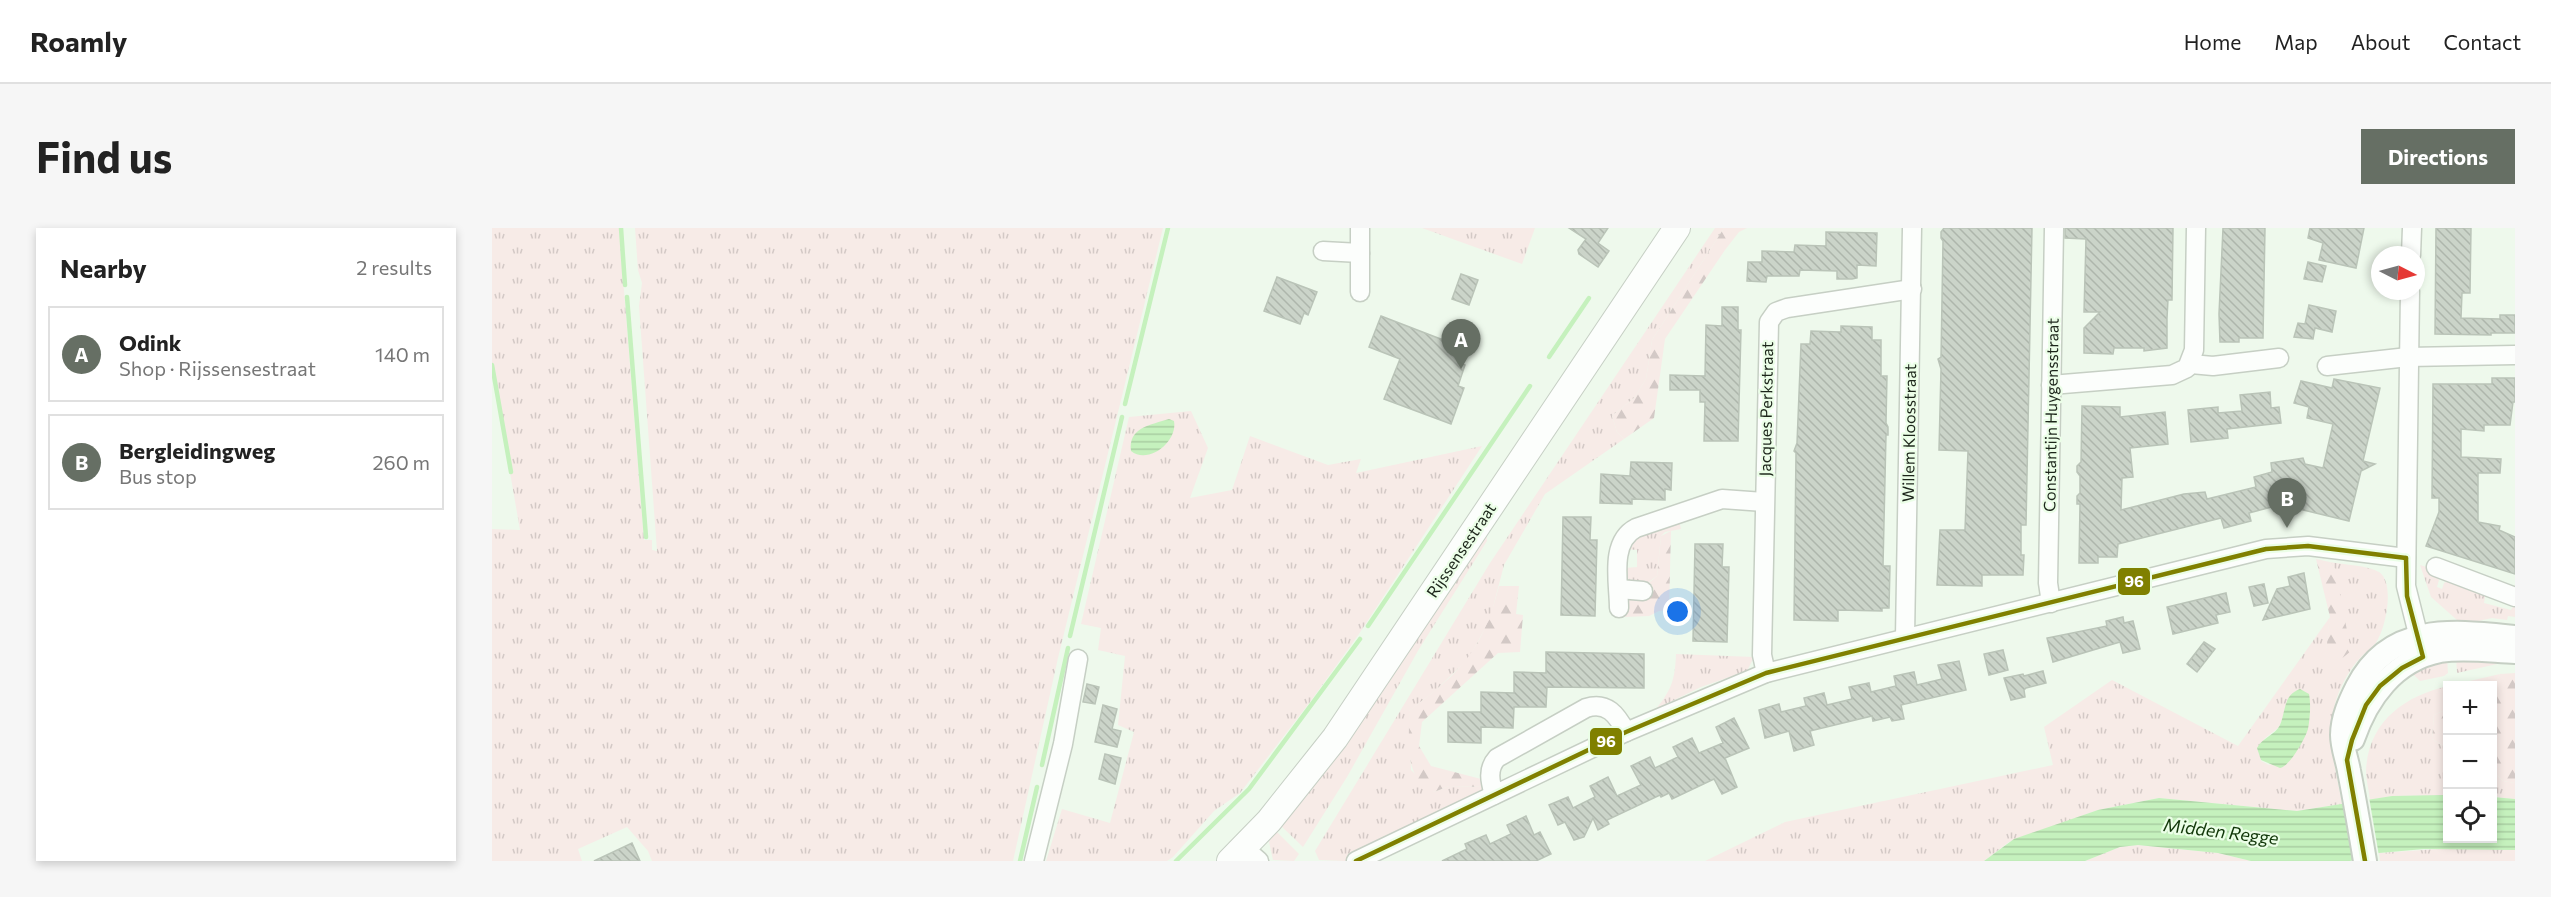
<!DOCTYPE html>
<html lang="en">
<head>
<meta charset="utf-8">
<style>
  body { margin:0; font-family:Commissioner,sans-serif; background:#f6f6f6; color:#222 }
  .controls { position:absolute; right:18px; bottom:18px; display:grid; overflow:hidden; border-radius:0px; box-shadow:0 3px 9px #0003 }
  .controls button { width:54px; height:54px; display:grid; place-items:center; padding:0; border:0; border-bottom:2px solid #e0e0e0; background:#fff; color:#222; font:30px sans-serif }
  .compass { position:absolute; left:1879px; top:18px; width:54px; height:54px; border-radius:50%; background:#fff; box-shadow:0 3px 9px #0003; rotate:96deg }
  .you { position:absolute; left:1186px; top:384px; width:21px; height:21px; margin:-15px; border:4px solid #fff; border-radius:50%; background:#1a73e8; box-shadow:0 0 0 9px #1a73e833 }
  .badge { display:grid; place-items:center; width:39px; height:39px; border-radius:50%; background:#666f64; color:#fff; font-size:20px; font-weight:700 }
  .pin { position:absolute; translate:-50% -50px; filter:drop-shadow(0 2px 3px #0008) }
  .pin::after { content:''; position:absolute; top:32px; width:21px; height:18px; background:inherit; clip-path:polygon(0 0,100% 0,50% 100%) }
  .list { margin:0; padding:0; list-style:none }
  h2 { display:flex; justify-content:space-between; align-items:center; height:78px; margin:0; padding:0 24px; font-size:26px }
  h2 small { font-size:20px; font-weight:400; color:#767676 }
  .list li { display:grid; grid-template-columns:39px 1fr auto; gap:18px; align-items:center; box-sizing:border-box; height:96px; margin:0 12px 12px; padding:0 12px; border:2px solid #e0e0e0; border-radius:0px }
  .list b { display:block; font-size:22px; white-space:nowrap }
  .list p { margin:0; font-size:20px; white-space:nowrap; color:#767676 }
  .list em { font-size:20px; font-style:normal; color:#767676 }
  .icon { flex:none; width:33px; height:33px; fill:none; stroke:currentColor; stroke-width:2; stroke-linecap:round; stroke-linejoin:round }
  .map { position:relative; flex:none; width:2023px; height:633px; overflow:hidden; border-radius:0px }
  header { display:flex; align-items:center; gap:36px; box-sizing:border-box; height:84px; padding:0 30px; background:#fff; border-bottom:2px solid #e0e0e0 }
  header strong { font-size:28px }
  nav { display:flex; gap:33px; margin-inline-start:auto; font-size:21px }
  .intro { display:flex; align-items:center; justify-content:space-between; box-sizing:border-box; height:144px; padding:0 36px }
  h1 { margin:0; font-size:42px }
  .button { padding:15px 27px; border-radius:0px; background:#666f64; color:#fff; font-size:21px; font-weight:700 }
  main { display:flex; gap:36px; padding:0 36px }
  aside { flex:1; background:#fff; border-radius:0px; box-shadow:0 3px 9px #0003 }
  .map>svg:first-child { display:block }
  .grass { fill:url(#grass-tufts); fill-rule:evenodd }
  .forest { fill:url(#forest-firs) }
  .water { fill:url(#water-rules) }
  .pier { fill:#eef9ec }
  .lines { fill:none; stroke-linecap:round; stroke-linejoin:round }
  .stream { stroke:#c5f1bd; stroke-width:4.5 }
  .building { fill:url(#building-back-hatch); stroke:#bac4b8; stroke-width:1.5 }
  .minor-casing { stroke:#c6cfc4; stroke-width:21 }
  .tertiary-casing { stroke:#c6cfc4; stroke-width:26 }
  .secondary-casing { stroke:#c6cfc4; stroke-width:28 }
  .minor { stroke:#fcfefc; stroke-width:18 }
  .tertiary { stroke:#fcfefc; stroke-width:22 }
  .secondary { stroke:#fcfefc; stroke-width:26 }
  .bus-1-casing { stroke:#ebfee7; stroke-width:9 }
  .bus-1 { stroke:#808000; stroke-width:4.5 }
  .labels { text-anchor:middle; stroke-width:4.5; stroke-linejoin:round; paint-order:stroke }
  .street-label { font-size:16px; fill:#1c251a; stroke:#ebfee7 }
  .water-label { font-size:18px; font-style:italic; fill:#113709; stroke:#ebfee7 }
  .line-badge { stroke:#ebfee7; stroke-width:2 }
  .badge-label { font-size:16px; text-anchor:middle; font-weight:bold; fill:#fff }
</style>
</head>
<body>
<header>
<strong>Roamly</strong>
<nav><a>Home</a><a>Map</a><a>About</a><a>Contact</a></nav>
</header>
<div class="intro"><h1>Find us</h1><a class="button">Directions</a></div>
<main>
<aside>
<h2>Nearby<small>2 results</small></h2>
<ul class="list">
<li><span class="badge">A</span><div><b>Odink</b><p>Shop · Rijssensestraat</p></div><em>140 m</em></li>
<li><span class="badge">B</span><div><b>Bergleidingweg</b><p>Bus stop</p></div><em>260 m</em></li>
</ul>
</aside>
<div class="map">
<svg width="2023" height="633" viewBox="0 0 2023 633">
  <defs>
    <pattern id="grass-tufts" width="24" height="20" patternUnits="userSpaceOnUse" patternTransform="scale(1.5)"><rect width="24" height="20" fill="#f7ebe7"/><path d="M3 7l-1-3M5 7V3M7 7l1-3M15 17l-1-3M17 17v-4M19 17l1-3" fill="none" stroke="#d3c9c6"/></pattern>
    <pattern id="forest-firs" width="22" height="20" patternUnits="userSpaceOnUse" patternTransform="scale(1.5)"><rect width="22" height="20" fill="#f7ebe7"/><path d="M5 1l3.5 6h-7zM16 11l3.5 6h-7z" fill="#d3c9c6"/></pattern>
    <pattern id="water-rules" width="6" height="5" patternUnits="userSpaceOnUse" patternTransform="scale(1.5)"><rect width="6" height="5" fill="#c5f1bd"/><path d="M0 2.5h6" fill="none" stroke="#a9cea2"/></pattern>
    <pattern id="building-back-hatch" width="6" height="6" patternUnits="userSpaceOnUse" patternTransform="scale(1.5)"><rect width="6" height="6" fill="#cbd4c9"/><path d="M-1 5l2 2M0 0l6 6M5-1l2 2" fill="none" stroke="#aeb6ac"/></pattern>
  </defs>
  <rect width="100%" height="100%" fill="#eef9ec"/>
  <g class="grass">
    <path d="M0,0h127l25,312h8v10l5,1 -18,-245 3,-23 -4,-13 -3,-42h528l-105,430 -45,203h-361l-4,-10 -21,-24 -49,22 4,12h-90v-332l28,1 -28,-161z"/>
    <path d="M930,0h113l-13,36z"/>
    <path d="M1223,0h9l-72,112 -6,39 -12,19 -22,18 5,16 7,7 -79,55 -41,71 -14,54 -21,39 -33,32 -27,21 2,59 23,22 15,-6 34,1 1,3 -139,71 -26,-1 -4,-9 175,-288z"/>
    <path d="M699,183l17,37 -18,50 42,-8 18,-54 78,29 33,-6 -5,14 126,-27 -123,188 -49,68 -70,91 -26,18 -41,46 -6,4h-121l16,-52 48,14 24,-91 -16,-7 7,-69 -27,-6 3,-22 -20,-4 48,-207z"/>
    <path d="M1187,292l2,9 -16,3 -4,4 -4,40 -11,8 -19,-5 -2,-11 12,-1v-17l-12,-1 6,-11z"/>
    <path d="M994,301l1,12 -68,108 -72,128 -44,70 -24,-23z"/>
    <path d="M1838,334c14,3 37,3 49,10 16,10 7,55 -2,69 -3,6 -11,11 -16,16 -11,11 -20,28 -25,43 -11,36 0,69 6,104l-45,7 -138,-13 -61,12 -89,32 -25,19h-279l80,-39 268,-57 -9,-38 68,-47 126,66 92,-129 -5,45 10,-93zM1792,486h25c-1,31 -16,36 -40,51l-8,-4 3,-22 15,-12z"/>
    <path d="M1928,337l13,4 6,11 -2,7 5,2 2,-6 8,-4 34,13 -2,11 27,7 4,-7v14l-7,-1 -1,4 -15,-2 -18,4 -17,-2 -26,-23z"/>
    <path d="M1184,426l78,3 -7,14 -46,16 -45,22c16,-20 19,-30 20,-55z"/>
    <path d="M1964,428l59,4 -58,13z"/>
    <path d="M1955,429l1,16 -4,3 -24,5 -11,-11z"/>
    <path d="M2008,446l-7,16 -1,-4h-44z"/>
    <path d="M1956,458l-1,23 -13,6 -2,24 15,9v47l-55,1 -22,4c-1,-10 -4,-20 -4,-29 2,-49 38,-75 82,-85z"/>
    <path d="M2000,542l11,11 12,2v16l-22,-2z"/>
    <path d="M783,602l24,24 -5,7 -21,-1 -4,-18z"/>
    <path d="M1646,617l80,8 33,8h-166l35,-14z"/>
    <path d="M1962,620l61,2v11h-135l-1,-8z"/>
  </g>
  <g class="forest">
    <path d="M1232,0h23l-8,4 -14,18 -60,89 -11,79 -30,21 -7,-7 -5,-16 22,-18 12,-19 6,-39z"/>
    <path d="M1179,303l-2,79 -10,1 -10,5 -25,1v-12l3,-4 30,-25 4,-40z"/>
    <path d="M1824,331l14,3 5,7 16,82c-8,6 -16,16 -26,11l5,-45z"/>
    <path d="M1007,358h20l-3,28 7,1 -3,37 -22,1 -76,69 -3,24 12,20 50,13 2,8 -34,-1 -15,6c-32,-14 -24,-52 -25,-81 53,-40 73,-60 90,-125z"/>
    <path d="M2023,445v110l-12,-2 -11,-11 1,-80 7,-16z"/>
    <path d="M1955,481v39l-15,-9 2,-24z"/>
  </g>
  <g class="water">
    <path d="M677,191l5,2c4,21 -26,44 -43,30 -3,-24 20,-26 38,-32z"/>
    <path d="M1808,461l9,5c2,10 1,24 -1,35 -3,10 -18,37 -28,39l-19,-8 -4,-12c5,-10 18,-13 23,-23 6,-14 3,-30 20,-36z"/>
    <path d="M1955,567l1,43h44l1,-41 22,2v51l-91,-1 -45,4 -29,8h-99l-33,-8 -80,-8 -18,2 -35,14h-101l30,-22 84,-29 61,-12 138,13 95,-15z"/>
  </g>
  <path class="pier" d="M1877,569l10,59 -26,5 -11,-60z"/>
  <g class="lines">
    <g class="stream">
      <path d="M129,0l4,57"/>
      <path d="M135,69l19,240"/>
      <path d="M1057,129l40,-59"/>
      <path d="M0,137l19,107"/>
      <path d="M633,176l43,-176"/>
      <path d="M876,398l162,-240"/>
      <path d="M578,408l52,-219"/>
      <path d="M550,537l26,-117"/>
      <path d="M528,633l17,-74"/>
      <path d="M684,633l73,-72 111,-150"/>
    </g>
  </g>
  <g class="building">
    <path d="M1077,0h39l-10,15 11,8 -11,16 -19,-13 -1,-4 8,-11z"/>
    <path d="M1452,0h88l-6,297h-5v30h3l-1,20h-41v11l-45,-1 3,-55h25l3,-79 -29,-1 2,-81 -3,-10 3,-2 2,-116 -2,-3v-6z"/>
    <path d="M1573,0h108l-1,72h-4l-1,18v30l-23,3v-3h-30l-1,6 -29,-1v-25l16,-16h-16l2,-73 -21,-1z"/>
    <path d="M1731,0h42l-2,110h-24v4h-19l-1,-28z"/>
    <path d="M1818,0h54l-8,40 -37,-8 4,-17 -15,-5z"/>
    <path d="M1944,0h35l-1,65h-8l-1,25 39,1v-4h15v18h-24v2l-56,-1z"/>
    <path d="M1334,4l51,1 -1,33 -19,-1v13l-5,1h-15v-8l-37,-1 -1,6h-32l-1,6 -19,-1 1,-19h14v-11l32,1 1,-7 31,1z"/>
    <path d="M1816,34l18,4 -4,16 -18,-3z"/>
    <path d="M969,46l17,6 -9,25 -17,-6z"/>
    <path d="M785,49l40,15 -9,23 -4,-2 -4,11 -36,-13z"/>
    <path d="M1817,77l27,6 -4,21 -17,-4 -2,11 -19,-2 4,-14 7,1z"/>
    <path d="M1230,79h16v23h3l-3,111h-34l1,-39h-5v-12h-30v-15l35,1 1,-51 16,1z"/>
    <path d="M889,88l83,32 -6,15 7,2 -7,21 6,2 -13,36 -67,-25 16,-40 -31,-12z"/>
    <path d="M1349,98l31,1v13h9v36h6l-1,47 2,4v8h-2l-3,131h7l-1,42h-7v3l-44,-1v11l-44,-1 2,-167 -2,-2 3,-8 4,-99h9l1,-13 30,1z"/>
    <path d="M2000,150h23v24h-2l-3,23h-26v6l-23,-2v28l40,2 -1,14h-22v49l22,4 -1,4 16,7v37l-89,-28 13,-34v-14h-7l1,-114h59z"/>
    <path d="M1842,151l46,9 -17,73 12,3 -14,7 -12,50 -54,-13 -14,4 -2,-7 -30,8 2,8 -27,7 -3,-10 -103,26 -1,13h-19v6h-19l1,-59h-3v-8l3,-3v-17l-3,-4v-6l4,-4 1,-56 38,1v10l45,-5 3,32 -38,4 3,29 -11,1 -1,32 63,-16 21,-2 2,7 49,-12 -2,-10 18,-5 -1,-9 32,-5 2,6 18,4 10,-44 -26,-6 2,-11 -15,-4 7,-22 31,7z"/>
    <path d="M1778,164l1,16 8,-1 2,16 -54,6 1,9 -37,4 -3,-32 30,-3v6l24,-2 -2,-16z"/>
    <path d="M1139,234l41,1 -1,27 -6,-1v11l-33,-1v5l-32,-1 1,-29 29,2z"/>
    <path d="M1071,289h28l-1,23h7l-2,76 -34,-1z"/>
    <path d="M1203,316h28l-1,23h7l-2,75 -34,-1z"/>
    <path d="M1812,345l6,36 -47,11 14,-31 13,-3 -2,-9z"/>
    <path d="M1772,356l4,19 -14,3 -5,-19z"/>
    <path d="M1734,365l4,19 -14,3 2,8 -45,11 -6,-27z"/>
    <path d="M1631,389l1,6 9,-2 7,28 -17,4 -3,-11 -67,20 -6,-24 60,-12 -1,-5z"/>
    <path d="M1712,414l11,7 -18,23 -10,-8z"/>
    <path d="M1511,422l5,20 -19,5 -5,-21z"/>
    <path d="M1054,424l98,2v34l-97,-1 -1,20h-32l-1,21 -32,-1v16l-33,-1v-30h33v-20l33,1v-21l32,1z"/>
    <path d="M1467,433l7,29 -65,15 3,14 -12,2 -2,-4 -17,4 -1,-5 -62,15 4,14 -20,6 -5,-20 -24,7 -6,-28 20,-6 2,8 25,-6 -2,-8 20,-5 3,12 25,-6 -3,-12 20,-4 2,9 25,-6 -2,-10 20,-4 3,13 25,-6 -4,-14z"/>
    <path d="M1551,443l3,12 -20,5 -2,2 1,7 -14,3 -7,-22 19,-4 1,2z"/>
    <path d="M595,456l12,3 -4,17 -12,-2z"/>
    <path d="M611,477l14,4 -5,20 9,2 -4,16 -22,-5z"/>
    <path d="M1242,490l15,30 -24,10 12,29 -15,7 -8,-15 -42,20 -3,-6 -8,4 -1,-2 -53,25 2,4 -11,6 -5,-12 -9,19 -10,3 -9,-18 -7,3 -9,-20 19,-8 5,11 22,-11 -5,-11 18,-9 9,19 24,-11 -10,-19 19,-9 5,11 23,-11 -5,-10 19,-9 7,15 24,-10 -7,-16z"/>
    <path d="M613,526l16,4 -6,26 -16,-5z"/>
    <path d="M1034,588l8,19 6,-3 11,22 -15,7h-94l25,-12 -2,-5 21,-9 4,9 21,-10 -4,-9z"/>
    <path d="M140,615l8,18h-46z"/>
  </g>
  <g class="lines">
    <defs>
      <g id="minor">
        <path d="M868,0v64"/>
        <path d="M831,23l37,2"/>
        <path d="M1919,27l1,-27"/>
        <path d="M1918,63l-4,295 16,64"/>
        <path d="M1699,136l22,2 66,-8"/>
        <path d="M1835,138l81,-9 107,-2"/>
        <path d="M1559,157l121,-10 15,-7 7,-18 2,-122"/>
        <path d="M1944,339l79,30"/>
        <path d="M1127,361l24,2"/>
        <path d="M1559,375l-3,-20 6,-355"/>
        <path d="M1127,380c0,-25 -10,-66 17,-80l86,-29 42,3"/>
        <path d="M1413,409l7,-409"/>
        <path d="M1274,445l-4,-18 7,-333 7,-10 11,-4 125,-19"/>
        <path d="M1002,567c-4,-14 -7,-26 3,-37l89,-50c21,-7 31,7 40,24"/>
        <path d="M752,620l15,13"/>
        <path d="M542,633l29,-117 15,-85"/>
        <path d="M864,633l270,-129 140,-59 500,-124 42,-3 98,12"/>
      </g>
      <g id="tertiary">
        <path d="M1861,511c14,-41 41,-79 87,-88 24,-4 51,0 75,1"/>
        <path d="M1873,633c-5,-30 -10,-60 -16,-90 -2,-12 -7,-24 -7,-36 0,-17 8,-34 15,-48 33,-65 98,-56 158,-50"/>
      </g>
      <path id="secondary" d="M738,633l39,-40 66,-83 342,-510"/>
    </defs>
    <use href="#minor" class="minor-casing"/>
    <use href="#tertiary" class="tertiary-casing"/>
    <use href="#secondary" class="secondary-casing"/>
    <use href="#minor" class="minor"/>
    <use href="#tertiary" class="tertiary"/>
    <use href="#secondary" class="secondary"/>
    <defs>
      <g id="bus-1">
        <path d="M864,633l270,-129 140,-59 500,-124 42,-3 98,12"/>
        <path d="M1873,633l-18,-101 5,-20 14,-35 14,-19 22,-18 21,-11 -16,-61 -1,-38"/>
      </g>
    </defs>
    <use href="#bus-1" class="bus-1-casing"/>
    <use href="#bus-1" class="bus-1"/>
  </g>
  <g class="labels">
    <g class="street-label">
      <text transform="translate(1274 181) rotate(-89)" y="6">Jacques Perkstraat</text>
      <text transform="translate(1559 187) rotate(-89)" y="6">Constantijn Huygensstraat</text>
      <text transform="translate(1417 205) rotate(-89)" y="6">Willem Kloosstraat</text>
      <text transform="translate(969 322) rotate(-56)" y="6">Rijssensestraat</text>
    </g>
    <g class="water-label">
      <text transform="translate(1729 604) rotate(7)" y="6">Midden Regge</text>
    </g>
  </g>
  <g class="line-badge">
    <rect x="1625" y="339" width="34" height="29" rx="6" fill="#808000"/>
    <rect x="1097" y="499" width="34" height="29" rx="6" fill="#808000"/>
  </g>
  <g class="badge-label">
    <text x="1642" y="359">96</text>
    <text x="1114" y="519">96</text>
  </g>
</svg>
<div class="controls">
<button>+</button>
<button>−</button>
<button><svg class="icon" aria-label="locate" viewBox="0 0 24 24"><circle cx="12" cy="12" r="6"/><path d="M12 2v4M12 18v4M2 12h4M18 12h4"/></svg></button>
</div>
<svg class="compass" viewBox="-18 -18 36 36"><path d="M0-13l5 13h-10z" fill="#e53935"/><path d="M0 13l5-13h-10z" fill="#767676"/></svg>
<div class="you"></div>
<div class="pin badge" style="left:969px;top:141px">A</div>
<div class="pin badge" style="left:1795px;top:300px">B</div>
</div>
</main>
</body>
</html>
